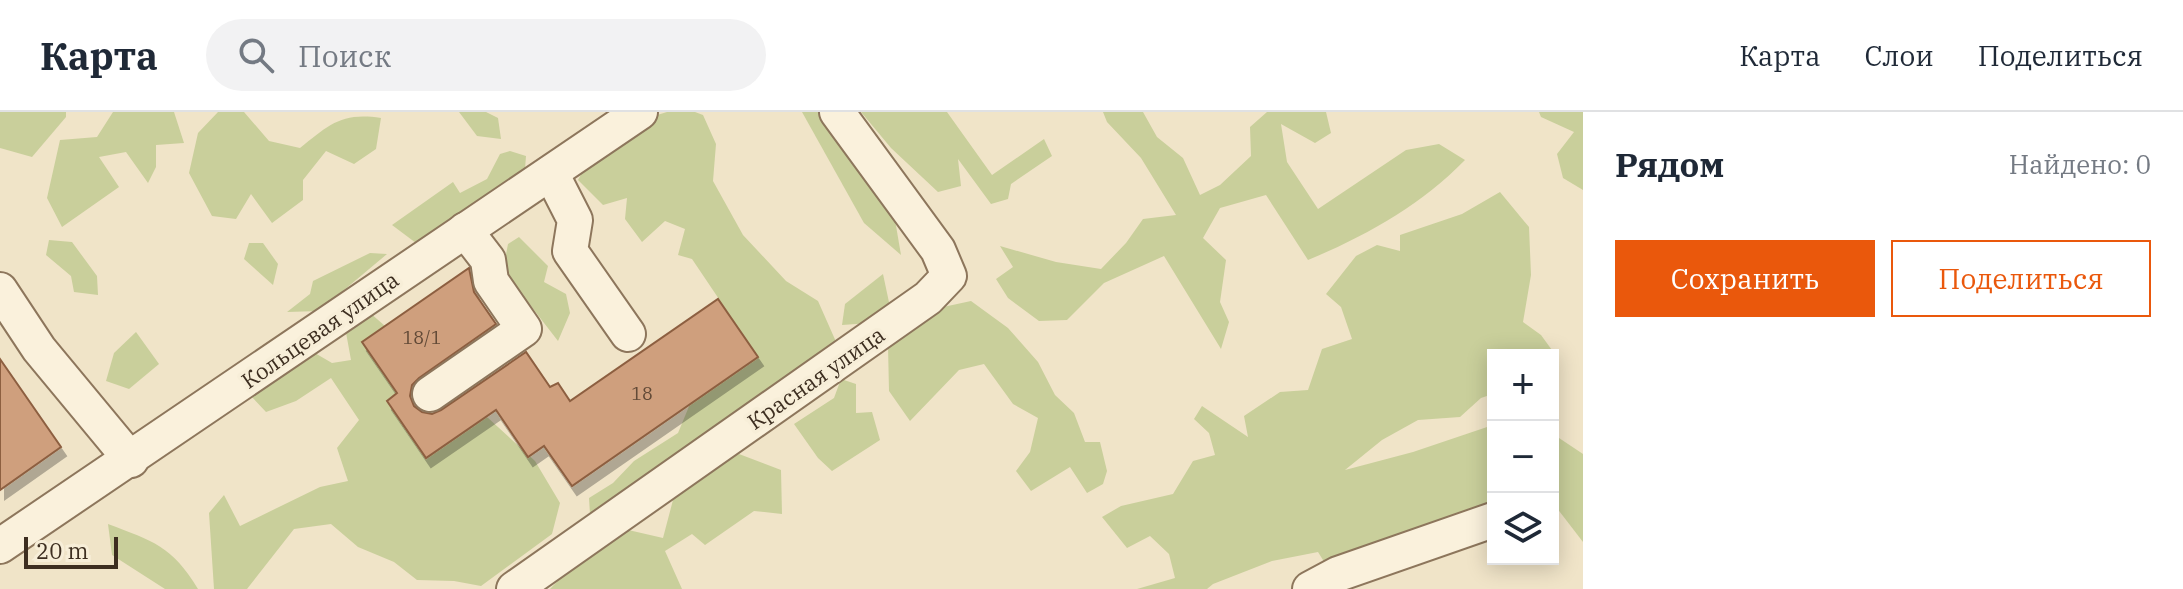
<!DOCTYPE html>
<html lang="ru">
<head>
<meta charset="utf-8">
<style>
  body { margin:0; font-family:"IBM Plex Serif",serif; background:#f2f2f3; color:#1f2937 }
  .controls { position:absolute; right:24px; bottom:24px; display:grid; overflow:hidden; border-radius:0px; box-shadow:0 4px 20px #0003 }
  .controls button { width:72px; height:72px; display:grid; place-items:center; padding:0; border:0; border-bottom:2px solid #e0e1e3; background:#fff; color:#1f2937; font:40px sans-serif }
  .scale { position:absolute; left:24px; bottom:20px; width:94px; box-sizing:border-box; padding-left:8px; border:4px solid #3d2e20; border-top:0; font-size:22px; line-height:28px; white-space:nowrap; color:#3d2e20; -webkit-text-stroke:6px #f7eed8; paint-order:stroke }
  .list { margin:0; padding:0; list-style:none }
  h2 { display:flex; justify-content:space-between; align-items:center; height:104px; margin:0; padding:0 32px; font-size:34px }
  h2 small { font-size:26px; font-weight:400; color:#747a83 }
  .actions { display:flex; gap:16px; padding:24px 32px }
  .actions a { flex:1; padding:18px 0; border:2px solid #ea580c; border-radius:0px; text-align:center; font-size:28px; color:#ea580c }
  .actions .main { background:#ea580c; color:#fff }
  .icon { flex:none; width:44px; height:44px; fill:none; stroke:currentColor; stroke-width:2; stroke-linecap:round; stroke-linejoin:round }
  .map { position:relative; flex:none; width:1583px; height:477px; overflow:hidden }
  header { display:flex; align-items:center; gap:48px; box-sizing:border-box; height:112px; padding:0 40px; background:#fff; border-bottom:2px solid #e0e1e3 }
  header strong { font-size:38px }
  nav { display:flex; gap:44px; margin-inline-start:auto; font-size:28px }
  .search { width:560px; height:72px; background:#f2f2f3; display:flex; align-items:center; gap:20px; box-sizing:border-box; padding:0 28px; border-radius:44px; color:#747a83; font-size:30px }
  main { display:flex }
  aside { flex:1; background:#fff }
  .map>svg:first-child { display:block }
  .green { fill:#c9cf9b }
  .building { fill:#cf9f7d; stroke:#8d5f41; stroke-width:2; filter:url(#shadow) }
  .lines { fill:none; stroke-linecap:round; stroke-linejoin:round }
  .minor-casing { stroke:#8d765c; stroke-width:38 }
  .minor { stroke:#faf1dc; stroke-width:34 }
  .labels { text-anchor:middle; stroke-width:7; stroke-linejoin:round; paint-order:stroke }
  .number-label { font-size:18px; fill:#624a37 }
  .street-label { font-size:22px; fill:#3d2e20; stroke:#f7eed8 }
</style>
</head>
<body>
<header>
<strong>Карта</strong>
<div class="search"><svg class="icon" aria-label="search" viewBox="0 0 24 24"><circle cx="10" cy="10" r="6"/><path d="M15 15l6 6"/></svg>Поиск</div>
<nav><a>Карта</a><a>Слои</a><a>Поделиться</a></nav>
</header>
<main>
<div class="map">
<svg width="1583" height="477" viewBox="0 0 1583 477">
  <defs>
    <filter id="shadow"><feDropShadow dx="5" dy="9" stdDeviation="0" flood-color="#0004"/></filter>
  </defs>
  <rect width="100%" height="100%" fill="#f0e4c8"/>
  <g class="green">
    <path d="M0,0h66v5l-34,40 -32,-9z"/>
    <path d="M113,0h61l10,31 -28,2v22l-8,16 -22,-31 -27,5 20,30 -57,40 -15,-29 13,-58 37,-3z"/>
    <path d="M218,0h26l25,29 31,7c29,-23 41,-36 81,-30l-5,31 -22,15 -28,-13 -23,29v20l-31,23 -21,-29 -15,25 -24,-3 -23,-43 9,-40z"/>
    <path d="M459,0h27l12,6 3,21 -24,-3z"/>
    <path d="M667,0h28l8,3 13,29 -3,37 30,54 43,46 32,20 19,43 -247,170 -1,-16 24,-15 21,-22 44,-28 12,-29 68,-47 -66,-98 -14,-4 7,-26 -20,-8 -23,21 -17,-23 2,-21 -24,7 -25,-25 11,-21 65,-43z"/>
    <path d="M802,0h20l72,102 7,41 -37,-32z"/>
    <path d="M861,0h86l45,63 52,-36 8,17 -41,28 -3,15 -17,5 -33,-45 3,27 -23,6 -47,-44z"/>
    <path d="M1103,0h40l14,25 26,21 17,37 20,-10 31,-29 -1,-29 17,-15h59l5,21 -16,10 -34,-19 6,38 31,47 88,-59 33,-6 26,16c-44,45 -99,76 -157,100l-42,-65 -46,13 -17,30 23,22 -6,42 9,20 -8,27 -57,-93 -60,27 -37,37 -28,1 -31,-23 -12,-19 17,-12 -13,-21 56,16 45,7 25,-26 17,-24 33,-4 -35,-57 -34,-36z"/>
    <path d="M1539,0h44v78l-20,-12 -6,-24 17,-22 -33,-15z"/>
    <path d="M510,39l16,5 -1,13 -59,48 -50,26 -24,-18 61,-43 7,11 27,-14 13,-25z"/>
    <path d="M1500,80l29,35 2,48 -8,47 18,13 16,22 -4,8v-10h-60v39l-12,4 -21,19 -42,3 -36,20 -37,30 68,-18 80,-27 -3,84 -162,59 -10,-16 -46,9 -59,23 -6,5h-70l38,-11 -6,-24 -19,-18 -23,12 -25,-31 19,-11 52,-12 20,-33 22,-6 -6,-22 -15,-14 8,-13 46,31 -4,-21 36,-24 28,-2 14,-41 30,-10 -11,-32 -15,-13 30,-38 21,-11 23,6v-16l62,-21z"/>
    <path d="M519,125l29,29 -4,16 22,12 4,19 -12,28 -55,-71 5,-26z"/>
    <path d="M49,128l23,2 25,34 1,19 -24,-3 -3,-16 -25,-21z"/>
    <path d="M249,131h14l15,21 -5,21 -29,-26z"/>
    <path d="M370,141l17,1 -68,57 -32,1 23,-18 3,-13z"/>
    <path d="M883,162l7,33 -20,16 -28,2 3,-21z"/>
    <path d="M971,189l37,27 30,34 17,33 19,18 11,29h15l7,29 -4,13 -16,9 -17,-26 -39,24 -15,-20 14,-19 8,-34 -25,-14 -29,-40 -25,6 -49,51 -21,-30 -1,-45 46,-37z"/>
    <path d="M369,200l16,14 -23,16 35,51 -10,8 39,57 61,-41 48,44 25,42 -8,31 -71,52 -27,-5 -37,-1 -23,-18 -36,-15 -27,-23 -37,5 -47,60h-33l-5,-76 15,-18 16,31 80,-39 28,-6 -11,-33 22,-28 -28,-42 -35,23 -30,11 -15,-16 57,-47 24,14 19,-3 -6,-33z"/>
    <path d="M136,220l23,32 -30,25 -23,-8 8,-28z"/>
    <path d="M841,267l15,5v29l16,-1 8,28 -48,31 -14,-13 -24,-34 40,-26z"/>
    <path d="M1553,322l30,20v88l-30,-39z"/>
    <path d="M739,342l42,16 1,44 -28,-3 -49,34 -13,-11 -27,17 17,38h-132l28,-29 46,-31 39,9 10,-38 24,-24z"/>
    <path d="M108,412c45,17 64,22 90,65h-33l-53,-34z"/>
  </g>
  <g class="building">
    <path d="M469,156l5,24 22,32 -77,54 -7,7 -2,11 4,10 8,6 10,2 9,-4 85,-58 24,35 8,-4 12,18 148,-102 40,58 -186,129 -28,-40 -16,11 -32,-47 -70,48 -39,-57 10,-8 -35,-51z"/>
    <path d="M0,247l61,88 -61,43z"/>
  </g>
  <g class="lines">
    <defs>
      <g id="minor">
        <path d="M551,61l24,47 -5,31 58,83"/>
        <path d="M0,178l39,59 92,111"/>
        <path d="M430,282l94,-65 -33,-48 -3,-21 -23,-30"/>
        <path d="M0,434l640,-434"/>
        <path d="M514,477l414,-291 21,-22 -11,-26 -101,-138"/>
        <path d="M1310,477l28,-15 155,-54"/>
      </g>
    </defs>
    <use href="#minor" class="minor-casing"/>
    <use href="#minor" class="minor"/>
  </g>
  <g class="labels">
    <g class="number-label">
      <text x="422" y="232">18/1</text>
      <text x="642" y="288">18</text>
    </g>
    <g class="street-label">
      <text transform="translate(320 218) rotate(-35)" y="8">Кольцевая улица</text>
      <text transform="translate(816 266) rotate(-35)" y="8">Красная улица</text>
    </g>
  </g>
</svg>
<div class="controls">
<button>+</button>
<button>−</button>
<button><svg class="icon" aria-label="layers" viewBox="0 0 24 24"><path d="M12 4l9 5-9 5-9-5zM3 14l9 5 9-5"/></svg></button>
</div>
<div class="scale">20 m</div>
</div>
<aside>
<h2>Рядом<small>Найдено: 0</small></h2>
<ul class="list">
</ul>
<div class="actions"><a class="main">Сохранить</a><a>Поделиться</a></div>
</aside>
</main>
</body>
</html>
